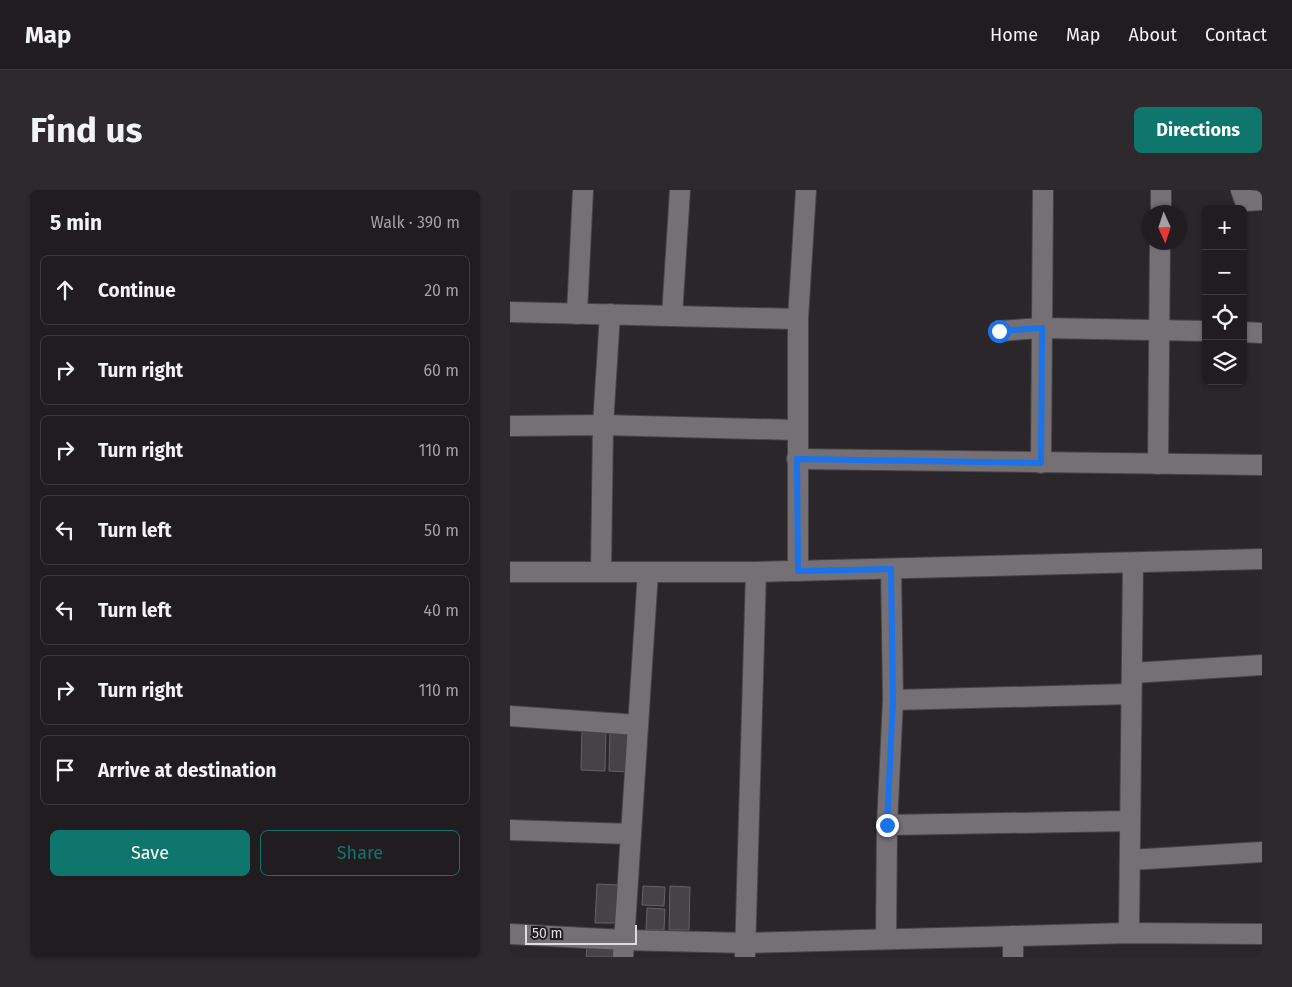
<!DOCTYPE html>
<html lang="en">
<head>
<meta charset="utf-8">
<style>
  body { margin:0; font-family:"Fira Sans",sans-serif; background:#2d292d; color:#f1f3f6 }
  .controls { position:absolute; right:15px; top:15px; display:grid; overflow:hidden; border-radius:8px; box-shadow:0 1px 4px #0004 }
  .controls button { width:45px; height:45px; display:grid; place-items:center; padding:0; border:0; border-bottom:1px solid #3d3a3e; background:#201c20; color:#f1f3f6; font:25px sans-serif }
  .compass { position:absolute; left:632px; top:15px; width:45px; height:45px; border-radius:50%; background:#201c20; box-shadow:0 1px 4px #0004; rotate:177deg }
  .scale { position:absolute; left:15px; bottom:12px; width:112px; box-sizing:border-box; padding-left:5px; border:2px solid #dfdce0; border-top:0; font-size:14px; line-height:18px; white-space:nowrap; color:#dfdce0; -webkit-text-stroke:4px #201c21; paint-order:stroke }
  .stop { position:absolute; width:15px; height:15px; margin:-11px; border:4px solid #1a73e8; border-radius:50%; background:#fff }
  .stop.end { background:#1a73e8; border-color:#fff; box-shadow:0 1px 5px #0008 }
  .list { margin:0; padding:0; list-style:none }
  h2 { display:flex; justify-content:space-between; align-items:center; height:65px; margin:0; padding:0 20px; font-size:21px }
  h2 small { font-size:16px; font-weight:400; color:#a2a1a5 }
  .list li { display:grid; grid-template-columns:32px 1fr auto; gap:15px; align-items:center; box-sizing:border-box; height:70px; margin:0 10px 10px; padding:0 10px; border:1px solid #3d3a3e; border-radius:8px }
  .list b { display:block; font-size:19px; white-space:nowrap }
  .list em { font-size:16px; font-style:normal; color:#a2a1a5 }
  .actions { display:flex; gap:10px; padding:15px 20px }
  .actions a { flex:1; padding:11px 0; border:1px solid #0f766e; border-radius:8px; text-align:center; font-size:18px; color:#0f766e }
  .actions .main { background:#0f766e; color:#fff }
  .icon { flex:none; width:28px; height:28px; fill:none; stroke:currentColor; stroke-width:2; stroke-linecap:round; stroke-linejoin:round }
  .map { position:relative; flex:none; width:752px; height:767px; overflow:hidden; border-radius:8px }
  header { display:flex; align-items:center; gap:30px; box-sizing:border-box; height:70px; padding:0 25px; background:#201c20; border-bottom:1px solid #3d3a3e }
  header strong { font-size:24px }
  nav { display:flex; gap:28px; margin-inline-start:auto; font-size:18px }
  .intro { display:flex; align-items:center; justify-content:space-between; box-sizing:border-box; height:120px; padding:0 30px }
  h1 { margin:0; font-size:35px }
  .button { padding:12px 22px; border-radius:8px; background:#0f766e; color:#fff; font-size:18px; font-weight:700 }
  main { display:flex; gap:30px; padding:0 30px }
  aside { flex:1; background:#201c20; border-radius:8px; box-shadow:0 1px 4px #0004 }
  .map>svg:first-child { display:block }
  .building { fill:#464248; stroke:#656167 }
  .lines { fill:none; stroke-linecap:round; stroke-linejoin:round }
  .minor-casing { stroke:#474448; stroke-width:22 }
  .minor { stroke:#757076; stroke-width:20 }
  .route { stroke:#1a73e8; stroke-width:6 }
</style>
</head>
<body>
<header>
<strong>Map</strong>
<nav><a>Home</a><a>Map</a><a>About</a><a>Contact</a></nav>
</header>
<div class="intro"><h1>Find us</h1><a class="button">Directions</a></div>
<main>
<aside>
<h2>5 min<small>Walk · 390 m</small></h2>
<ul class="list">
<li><svg class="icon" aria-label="ahead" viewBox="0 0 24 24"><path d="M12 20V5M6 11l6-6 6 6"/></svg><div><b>Continue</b></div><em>20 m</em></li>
<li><svg class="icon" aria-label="right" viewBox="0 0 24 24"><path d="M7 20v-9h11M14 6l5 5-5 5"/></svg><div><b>Turn right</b></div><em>60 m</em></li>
<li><svg class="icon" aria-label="right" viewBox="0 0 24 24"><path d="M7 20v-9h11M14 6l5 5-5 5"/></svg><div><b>Turn right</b></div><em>110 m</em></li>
<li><svg class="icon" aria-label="left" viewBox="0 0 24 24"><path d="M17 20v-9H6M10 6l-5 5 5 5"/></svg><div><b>Turn left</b></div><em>50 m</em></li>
<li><svg class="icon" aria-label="left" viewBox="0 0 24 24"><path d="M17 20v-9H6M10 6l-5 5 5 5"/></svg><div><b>Turn left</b></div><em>40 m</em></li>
<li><svg class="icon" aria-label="right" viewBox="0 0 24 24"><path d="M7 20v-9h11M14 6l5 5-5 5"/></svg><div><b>Turn right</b></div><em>110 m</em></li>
<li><svg class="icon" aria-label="arrive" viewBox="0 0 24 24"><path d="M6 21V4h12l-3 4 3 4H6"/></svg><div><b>Arrive at destination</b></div></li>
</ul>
<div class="actions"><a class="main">Save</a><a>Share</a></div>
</aside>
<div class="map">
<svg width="752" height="767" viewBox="0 0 752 767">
  <rect width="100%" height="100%" fill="#2a262a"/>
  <g class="building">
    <path d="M72,537l24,1 -1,43 -24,-1z"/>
    <path d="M100,539h21l-1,43 -21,-1z"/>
    <path d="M87,694l23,1 -2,38h-23z"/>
    <path d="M133,696l22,1 -1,19 -22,-1z"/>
    <path d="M160,696l20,1 -1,43h-20z"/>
    <path d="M137,718l18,1 -1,21h-18z"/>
    <path d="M77,757l29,1v9h-30z"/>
  </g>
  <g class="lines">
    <defs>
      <g id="minor">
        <path d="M731,0l4,11 17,-1"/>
        <path d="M651,22v-22"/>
        <path d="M0,122l288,7"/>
        <path d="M67,124l6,-124"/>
        <path d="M162,126l8,-126"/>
        <path d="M489,141l43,-3 164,3"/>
        <path d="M733,142l19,1"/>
        <path d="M0,236l93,-1 194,5"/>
        <path d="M287,269l465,6"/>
        <path d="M531,273l2,-273"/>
        <path d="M648,274l2,-222"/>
        <path d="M381,379l2,131 -6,125 243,-4"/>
        <path d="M288,381v-252l8,-129"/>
        <path d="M0,382h246l506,-13"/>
        <path d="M91,382l2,-147 7,-111"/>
        <path d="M622,483l130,-8"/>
        <path d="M383,510l238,-6"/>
        <path d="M0,526l128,9"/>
        <path d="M0,640l121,4"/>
        <path d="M620,670l132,-8"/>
        <path d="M619,743l4,-370"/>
        <path d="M0,744l114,6 122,3 383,-10 133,1"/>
        <path d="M376,749l1,-114"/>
        <path d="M235,765l11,-383"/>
        <path d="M113,767l25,-385"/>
        <path d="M503,767v-21"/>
      </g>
    </defs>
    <use href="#minor" class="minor-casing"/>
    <use href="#minor" class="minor"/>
  </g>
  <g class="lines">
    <path class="route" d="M377,635l6,-125 -2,-131 -93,2 -1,-112 244,4 1,-135 -43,3"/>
  </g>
</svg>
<div class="controls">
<button>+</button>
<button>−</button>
<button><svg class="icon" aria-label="locate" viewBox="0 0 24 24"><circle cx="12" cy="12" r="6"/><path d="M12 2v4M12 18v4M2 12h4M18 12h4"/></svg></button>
<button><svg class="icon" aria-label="layers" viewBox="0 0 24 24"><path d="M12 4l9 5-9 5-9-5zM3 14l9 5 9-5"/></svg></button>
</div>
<svg class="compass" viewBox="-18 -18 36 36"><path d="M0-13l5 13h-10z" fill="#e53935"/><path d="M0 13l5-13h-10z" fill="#a2a1a5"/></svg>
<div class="scale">50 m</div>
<div class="stop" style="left:489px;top:141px"></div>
<div class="stop end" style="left:377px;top:635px"></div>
</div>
</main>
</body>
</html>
